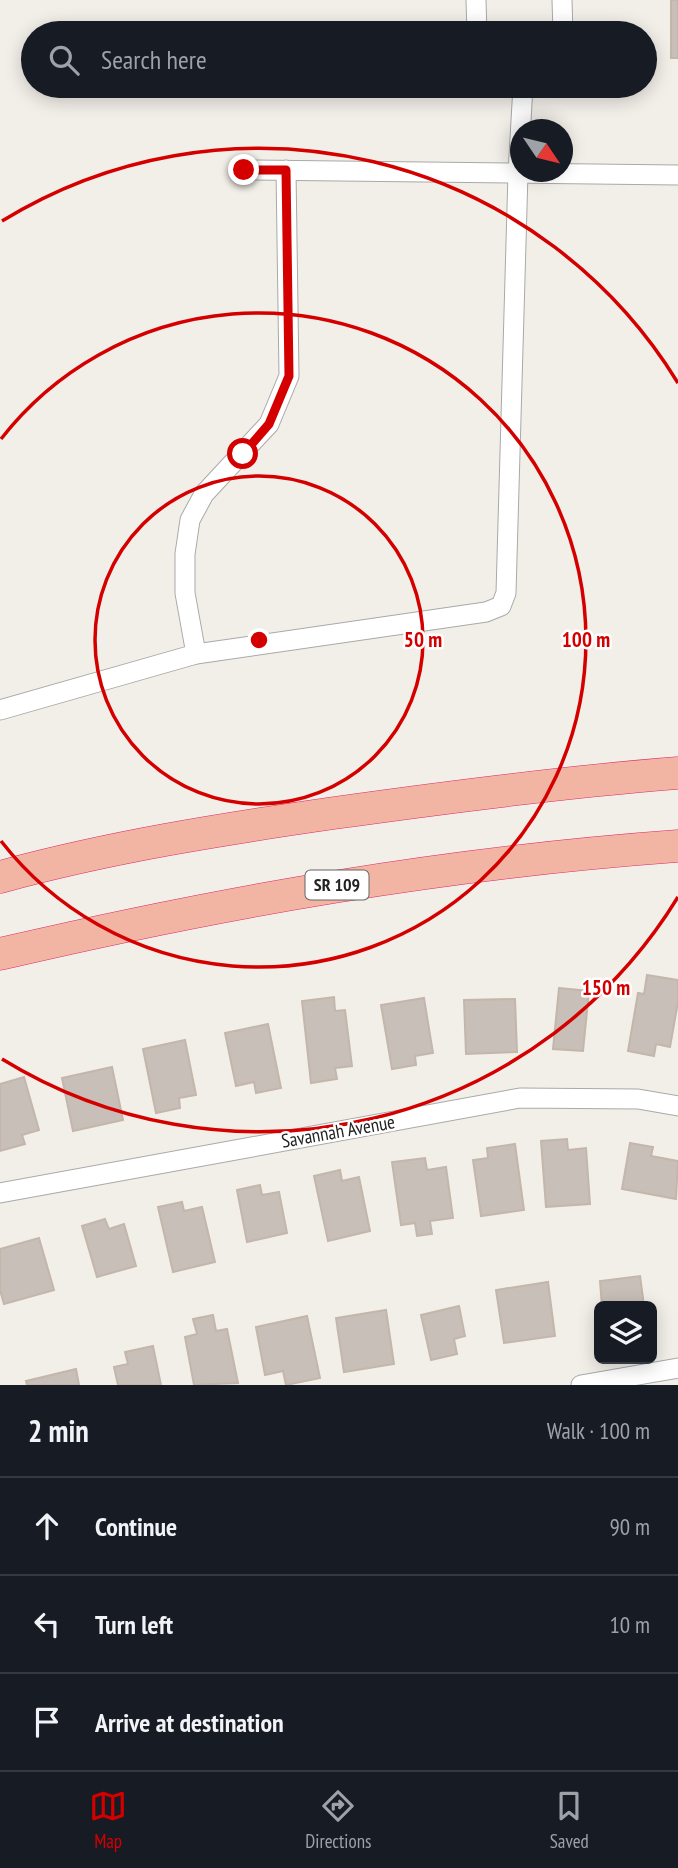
<!DOCTYPE html>
<html lang="en">
<head>
<meta charset="utf-8">
<style>
  body { margin:0; font-family:"PT Sans Narrow",sans-serif; background:#242831; color:#f1f3f6 }
  .controls { position:absolute; right:21px; bottom:21px; display:grid; overflow:hidden; border-radius:10px; box-shadow:0 4px 18px #0003 }
  .controls button { width:63px; height:63px; display:grid; place-items:center; padding:0; border:0; border-bottom:2px solid #363941; background:#171b24; color:#f1f3f6; font:35px sans-serif }
  .compass { position:absolute; left:510px; top:119px; width:63px; height:63px; border-radius:50%; background:#171b24; box-shadow:0 4px 18px #0003; rotate:125deg }
  .stop { position:absolute; width:21px; height:21px; margin:-16px; border:5px solid #d40000; border-radius:50%; background:#fff }
  .stop.end { background:#d40000; border-color:#fff; box-shadow:0 2px 7px #0008 }
  .list { margin:0; padding:0; list-style:none }
  h2 { display:flex; justify-content:space-between; align-items:center; height:91px; margin:0; padding:0 28px; font-size:30px }
  h2 small { font-size:23px; font-weight:400; color:#9ea1a6 }
  .list li { display:grid; grid-template-columns:46px 1fr auto; gap:21px; align-items:center; box-sizing:border-box; height:98px; padding:0 28px; border-top:2px solid #363941 }
  .list b { display:block; font-size:26px; white-space:nowrap }
  .list em { font-size:23px; font-style:normal; color:#9ea1a6 }
  .icon { flex:none; width:38px; height:38px; fill:none; stroke:currentColor; stroke-width:2; stroke-linecap:round; stroke-linejoin:round }
  .map { position:relative; flex:none; width:678px; height:1385px; overflow:hidden }
  .search { position:absolute; background:#171b24; box-shadow:0 4px 18px #0003; left:21px; right:21px; top:21px; height:77px; display:flex; align-items:center; gap:18px; box-sizing:border-box; padding:0 24px; border-radius:38px; color:#9ea1a6; font-size:26px }
  .sheet { height:385px; background:#171b24 }
  nav { display:flex; justify-content:space-around; align-items:center; box-sizing:border-box; height:98px; border-top:2px solid #363941; background:#171b24; font-size:19px; color:#9ea1a6 }
  nav a { display:grid; justify-items:center; gap:4px }
  nav .on { color:#d40000 }
  .map>svg:first-child { display:block }
  .building { fill:#c7bfb8; stroke:#c4b6ab; stroke-width:2 }
  .lines { fill:none; stroke-linecap:round; stroke-linejoin:round }
  .minor-casing { stroke:#a9a9a9; stroke-width:21 }
  .trunk-casing { stroke:#dc2a67; stroke-width:33 }
  .minor { stroke:#fff; stroke-width:19 }
  .trunk { stroke:#f2b4a3; stroke-width:32 }
  .route { stroke:#d40000; stroke-width:9 }
  .ring { fill:none; stroke:#d40000; stroke-width:3.5 }
  .labels { text-anchor:middle; stroke-width:5; stroke-linejoin:round; paint-order:stroke }
  .shield { fill:#fff; stroke:#646464; stroke-width:2 }
  .shield-label { font-size:18px; font-weight:bold; fill:#222 }
  .street-label { font-size:19px; fill:#222; stroke:#fff }
  .centre { fill:#d40000; stroke:#fff; stroke-width:3.5 }
  .ring-label { font-size:21px; text-anchor:middle; font-weight:bold; fill:#d40000; stroke:#fff; stroke-width:5; stroke-linejoin:round; paint-order:stroke }
</style>
</head>
<body>
<div class="map">
<svg width="678" height="1385" viewBox="0 0 678 1385">
  <rect width="100%" height="100%" fill="#f2efe9"/>
  <g class="building">
    <rect x="671" y="0" width="7" height="58"/>
    <path d="M647,975l31,5v22l-8,45 -14,-3 -2,12 -26,-5 10,-58 6,1z"/>
    <path d="M559,988l30,3 -6,60 -30,-2z"/>
    <path d="M334,997l1,14 10,-1 7,56 -17,2 2,11 -26,4 -9,-82z"/>
    <path d="M424,998l9,55 -18,3 1,9 -24,4 -11,-64z"/>
    <path d="M515,999l2,53 -51,2 -2,-54z"/>
    <path d="M268,1024l13,64 -25,5 -2,-11 -18,4 -11,-53z"/>
    <path d="M185,1040l11,55 -17,3 1,10 -24,5 -13,-64z"/>
    <path d="M112,1067l11,53 -50,11 -11,-53z"/>
    <path d="M24,1077l15,53 -17,5 3,9 -25,7v-67z"/>
    <path d="M567,1139l1,11 18,-2 4,56 -44,3 -5,-66z"/>
    <path d="M630,1143l23,4 -2,9 27,5 -2,38 -54,-10z"/>
    <path d="M515,1144l9,66 -43,6 -8,-56 15,-2 -1,-10z"/>
    <path d="M425,1158l2,12 19,-3 7,51 -23,3 2,13 -15,2 -2,-13 -14,2 -9,-63z"/>
    <path d="M340,1170l2,11 17,-4 11,54 -42,10 -14,-65z"/>
    <path d="M260,1185l2,10 17,-3 8,41 -40,9 -10,-52z"/>
    <path d="M182,1202l2,9 18,-4 13,55 -42,10 -15,-65z"/>
    <path d="M105,1219l4,10 15,-5 12,42 -39,11 -15,-51z"/>
    <path d="M39,1238l15,52 -50,14 -4,-14v-41z"/>
    <path d="M640,1276l4,30h-42l-2,-25z"/>
    <path d="M548,1282l7,54 -51,7 -8,-53z"/>
    <path d="M459,1306l6,30 -11,3 3,15 -26,6 -10,-45z"/>
    <path d="M386,1310l8,54 -50,8 -8,-54z"/>
    <path d="M213,1315l3,16 11,-2 11,54 -44,2 -9,-48 12,-3 -4,-15z"/>
    <path d="M307,1316l13,62 -34,7 -3,-14 -18,4 -9,-48z"/>
    <path d="M153,1346l8,39h-43l-4,-18 14,-3 -3,-12z"/>
    <path d="M76,1369l3,16h-52l-1,-4z"/>
  </g>
  <g class="lines">
    <defs>
      <g id="minor">
        <path d="M476,0l1,33"/>
        <path d="M562,0l1,33"/>
        <path d="M244,170l434,5"/>
        <path d="M196,654l-11,-61v-39l5,-34 14,-26 65,-70 20,-48 -3,-206"/>
        <path d="M0,710l196,-56 290,-42 15,-6 5,-13 12,-420 5,-87"/>
        <path d="M0,1193l520,-95 118,1 40,7"/>
        <path d="M581,1385l97,-17"/>
      </g>
      <g id="trunk">
        <path d="M0,877c109,-30 223,-48 334,-64 114,-16 229,-31 344,-40"/>
        <path d="M0,954c227,-53 445,-91 678,-108"/>
      </g>
    </defs>
    <use href="#minor" class="minor-casing"/>
    <use href="#trunk" class="trunk-casing"/>
    <use href="#minor" class="minor"/>
    <use href="#trunk" class="trunk"/>
  </g>
  <g class="lines">
    <path class="route" d="M243,454l26,-30 20,-48 -3,-206h-42"/>
  </g>
  <g class="ring">
    <circle cx="259" cy="640" r="164"/>
    <path d="M1 439A327 327 0 1 1 1 841"/>
    <path d="M678 897A491 491 0 0 1 2 1059M2 221A491 491 0 0 1 678 383"/>
  </g>
  <g class="labels">
    <rect class="shield" x="305.5" y="870.5" width="63" height="29" rx="5"/>
    <g class="shield-label">
      <text x="337" y="891">SR 109</text>
    </g>
    <g class="street-label">
      <text transform="translate(338 1131) rotate(-10)" y="7">Savannah Avenue</text>
    </g>
  </g>
  <circle cx="259" cy="640" r="10" class="centre"/>
  <g class="ring-label">
    <text x="423" y="647">50 m</text>
    <text x="586" y="647">100 m</text>
    <text x="606" y="995">150 m</text>
  </g>
</svg>
<div class="controls">
<button><svg class="icon" aria-label="layers" viewBox="0 0 24 24"><path d="M12 4l9 5-9 5-9-5zM3 14l9 5 9-5"/></svg></button>
</div>
<svg class="compass" viewBox="-18 -18 36 36"><path d="M0-13l5 13h-10z" fill="#e53935"/><path d="M0 13l5-13h-10z" fill="#9ea1a6"/></svg>
<div class="stop" style="left:243px;top:454px"></div>
<div class="stop end" style="left:244px;top:170px"></div>
<div class="search"><svg class="icon" aria-label="search" viewBox="0 0 24 24"><circle cx="10" cy="10" r="6"/><path d="M15 15l6 6"/></svg>Search here</div>
</div>
<section class="sheet">
<h2>2 min<small>Walk · 100 m</small></h2>
<ul class="list">
<li><svg class="icon" aria-label="ahead" viewBox="0 0 24 24"><path d="M12 20V5M6 11l6-6 6 6"/></svg><div><b>Continue</b></div><em>90 m</em></li>
<li><svg class="icon" aria-label="left" viewBox="0 0 24 24"><path d="M17 20v-9H6M10 6l-5 5 5 5"/></svg><div><b>Turn left</b></div><em>10 m</em></li>
<li><svg class="icon" aria-label="arrive" viewBox="0 0 24 24"><path d="M6 21V4h12l-3 4 3 4H6"/></svg><div><b>Arrive at destination</b></div></li>
</ul>
</section>
<nav>
<a class="on"><svg class="icon" aria-label="map" viewBox="0 0 24 24"><path d="M3 6l6-2 6 2 6-2v14l-6 2-6-2-6 2zM9 4v14M15 6v14"/></svg>Map</a>
<a><svg class="icon" aria-label="directions" viewBox="0 0 24 24"><path d="M12 3l9 9-9 9-9-9zM9 14v-3h6M13 9l2 2-2 2"/></svg>Directions</a>
<a><svg class="icon" aria-label="saved" viewBox="0 0 24 24"><path d="M7 4h10v16l-5-4-5 4z"/></svg>Saved</a>
</nav>
</body>
</html>
